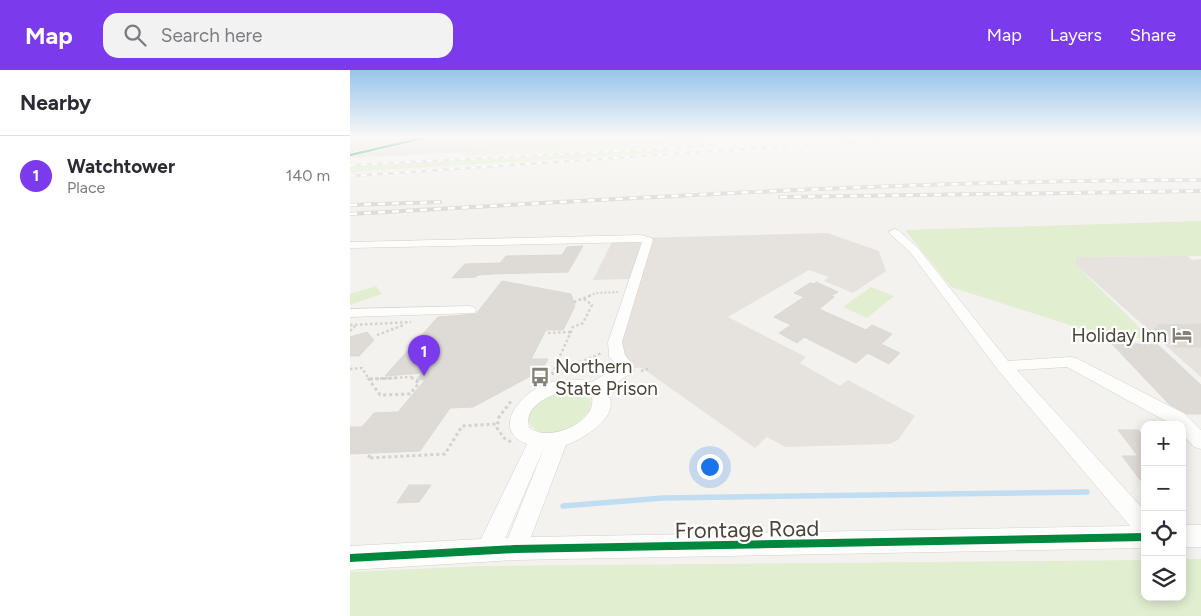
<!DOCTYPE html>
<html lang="en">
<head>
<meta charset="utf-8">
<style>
  body { margin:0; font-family:Figtree,sans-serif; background:#f2f2f3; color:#2b2b33 }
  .controls { position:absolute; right:15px; bottom:15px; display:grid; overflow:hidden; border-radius:10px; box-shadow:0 2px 12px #0003 }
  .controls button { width:45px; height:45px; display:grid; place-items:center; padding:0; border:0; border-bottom:1px solid #e1e1e2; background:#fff; color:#2b2b33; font:25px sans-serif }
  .you { position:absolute; left:359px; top:396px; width:18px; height:18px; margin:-12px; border:4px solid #fff; border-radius:50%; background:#1a73e8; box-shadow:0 0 0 8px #1a73e833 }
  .badge { display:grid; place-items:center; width:32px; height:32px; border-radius:50%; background:#7c3aed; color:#fff; font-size:16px; font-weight:700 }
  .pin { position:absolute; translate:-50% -41px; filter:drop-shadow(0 1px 2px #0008) }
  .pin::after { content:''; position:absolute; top:26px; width:18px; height:15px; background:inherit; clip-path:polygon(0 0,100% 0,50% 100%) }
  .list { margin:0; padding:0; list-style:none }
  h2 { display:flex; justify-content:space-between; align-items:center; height:65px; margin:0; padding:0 20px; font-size:21px }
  h2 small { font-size:16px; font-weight:400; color:#7c7c81 }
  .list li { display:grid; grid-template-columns:32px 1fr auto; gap:15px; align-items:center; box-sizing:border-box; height:80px; padding:0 20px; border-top:1px solid #e1e1e2 }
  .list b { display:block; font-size:19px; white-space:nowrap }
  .list p { margin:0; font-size:16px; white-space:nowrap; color:#7c7c81 }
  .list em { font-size:16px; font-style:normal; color:#7c7c81 }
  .icon { flex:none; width:28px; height:28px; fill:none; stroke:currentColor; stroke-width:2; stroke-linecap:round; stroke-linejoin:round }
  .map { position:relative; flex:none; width:851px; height:546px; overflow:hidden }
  header { display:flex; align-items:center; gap:30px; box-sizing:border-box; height:70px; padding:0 25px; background:#7c3aed; color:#fff }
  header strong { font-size:24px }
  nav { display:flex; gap:28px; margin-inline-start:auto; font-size:18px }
  .search { width:350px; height:45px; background:#f2f2f3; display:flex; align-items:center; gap:12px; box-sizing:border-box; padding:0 18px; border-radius:15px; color:#7c7c81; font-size:19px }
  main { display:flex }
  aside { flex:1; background:#fff }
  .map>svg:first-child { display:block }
  .industrial { fill:#e6e2de }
  .green { fill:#e1eecf }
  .parking { fill:#e6e3df }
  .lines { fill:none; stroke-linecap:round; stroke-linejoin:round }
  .stream { stroke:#c0ddf1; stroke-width:5.5 }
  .building { fill:#dedbd6; stroke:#dcd9d4 }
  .minor-casing { stroke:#d2d0cb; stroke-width:1 }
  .path-far2 { stroke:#d3d2cc; stroke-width:2; stroke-dasharray:2 2; stroke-linecap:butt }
  .path-far1 { stroke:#d3d2cc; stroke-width:2.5; stroke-dasharray:2.5 2.5; stroke-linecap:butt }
  .path { stroke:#d3d2cc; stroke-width:3; stroke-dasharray:3 3; stroke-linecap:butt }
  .minor { fill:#fdfdfc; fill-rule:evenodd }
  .rail-far1-casing { stroke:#dbdbda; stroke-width:2.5 }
  .rail-casing { stroke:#dbdbda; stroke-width:4 }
  .rail-far1 { stroke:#fff; stroke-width:2; stroke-dasharray:5.5; stroke-linecap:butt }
  .rail { stroke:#fff; stroke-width:2.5; stroke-dasharray:7; stroke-linecap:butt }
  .cycleway-far1-casing { stroke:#fff; stroke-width:4 }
  .cycleway-casing { stroke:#fff; stroke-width:11 }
  .cycleway-far1 { stroke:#00873e; stroke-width:2.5 }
  .cycleway { stroke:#00873e; stroke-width:8 }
  .labels { text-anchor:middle; stroke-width:4.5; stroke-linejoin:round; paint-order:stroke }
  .poi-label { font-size:19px; fill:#4b4439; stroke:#fff; text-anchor:end }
  .near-street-label { font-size:22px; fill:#4b4439; stroke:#fff }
</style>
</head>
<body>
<header>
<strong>Map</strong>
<div class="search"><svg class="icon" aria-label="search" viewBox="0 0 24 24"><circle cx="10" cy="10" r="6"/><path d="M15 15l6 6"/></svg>Search here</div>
<nav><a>Map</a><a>Layers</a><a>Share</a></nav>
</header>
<main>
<aside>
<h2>Nearby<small></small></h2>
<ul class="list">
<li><span class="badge">1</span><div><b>Watchtower</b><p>Place</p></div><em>140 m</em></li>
</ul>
</aside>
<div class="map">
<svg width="851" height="546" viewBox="0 0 851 546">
  <rect width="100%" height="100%" fill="#f4f2ee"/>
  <path class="industrial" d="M0,67h364l-9,4 -355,17z"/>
  <g class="green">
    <path d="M356,71l-1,3 -243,12 3,-3z"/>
    <path d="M319,79l1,3 -320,20v-7z"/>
    <path d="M851,151v35l-125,1 -1,7 76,75 -50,-4 -150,-48 -46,-57z"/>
    <path d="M26,216l6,8 -32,11v-11z"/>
    <path d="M521,217l23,9 -27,22 -24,-11z"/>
    <path d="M219,320c45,4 10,41 -17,43 -17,1 -33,-12 -18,-27 10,-10 22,-13 35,-16z"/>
    <path d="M832,489h19v57h-851v-44l130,-6 665,-6v37h37z"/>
  </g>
  <g class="parking">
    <path d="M477,163l52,18 7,20 -33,22 -29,-12 5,-4 -20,-7 -81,47 78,40 -6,6 40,23 8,-6 67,36 -17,24 -8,4 -105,3 -18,-10 -12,11 -113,-80h-15l-10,-12 32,-115 -9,-3z"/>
    <path d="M287,171l6,4 -13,34 -37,1 19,-38z"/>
    <path d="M837,186l5,4 9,-1v65l-43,1 3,3h-6l46,19v30l-126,-113 1,-7z"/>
  </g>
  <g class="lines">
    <path class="stream" d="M213,436l100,-8 424,-6"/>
  </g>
  <g class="building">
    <path d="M0,67h63l-63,14z"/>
    <path d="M82,67h7l1,5 20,-5h37v3l-43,12 -22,-4 -29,8 -9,-2 -38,3 74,-18z"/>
    <path d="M233,176l-15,26 -76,2 -14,1 -2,2 -24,1 13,-14 35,-1 6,-7 56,-1 5,-8z"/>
    <path d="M152,211l69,13 4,12 -12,24h-17l-15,29h17l-6,11 -69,37 -23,1 -30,43 -70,3v-27h12l12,-14 24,-1 27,-32h-9l6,-7 -37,3 53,-59 38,-3z"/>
    <path d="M466,212l22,10 -7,4 3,1 -15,12 47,21 6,-5 20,9 -11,10 19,9 -11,11 -21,-11 -12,10 -52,-26 -7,6 -18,-10 12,-8 -17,-8 30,-20 -10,-4 16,-10 4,1z"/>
    <path d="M851,254v23h-26l-21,-19h7l-4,-3z"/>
    <path d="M17,262l7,8 -15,16h-9v-19z"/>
    <path d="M762,274h45l44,41v29h-14l-18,-10z"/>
    <path d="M768,360h20l7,8v48l-23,-30h16z"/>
    <path d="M59,415h22l-12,17 -22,1z"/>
  </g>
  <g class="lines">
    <defs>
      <g id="minor">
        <path d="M70,67h10l-80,20v-4z"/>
        <path d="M544,159l4,1 20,18 90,113 62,-4 6,1 109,56 16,16v19l-7,-2 -12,-13v-9h-9l-106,-58 -50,3 128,141v37l-630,12 -165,10v-24l131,-7 46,-95c-36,-14 -8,-49 16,-59 17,-7 31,-7 49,-3l25,-15 -8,-11 -1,-14 34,-100 -292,6v-6l290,-7 12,3 1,2 -31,102 3,13 10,13 -2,4 -28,18c21,24 -20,48 -39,55l-35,92 599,-11 -132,-156 -88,-118 -20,-18 -1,-2zM223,320l13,3 6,5c5,24 -45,46 -63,29 -6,-23 26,-35 44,-37zM194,378l-36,90h-3z"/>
        <path d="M119,236l5,1 2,3 -2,3 -124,4v-8z"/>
        <rect x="832" y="455" width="19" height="22"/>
      </g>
    </defs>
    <use href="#minor" class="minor-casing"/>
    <path class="path-far2" d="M239,226l7,-3 22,-1"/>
    <g class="path-far1">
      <path d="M224,232l18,-7"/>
      <path d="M0,255l61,-3"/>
      <path d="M0,261l5,-5"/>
      <path d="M198,263l23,-1"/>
      <path d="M27,265l27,-10"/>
      <path d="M0,299l12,-1 7,11"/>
      <path d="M291,301l7,-2"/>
      <path d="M202,304l50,-21"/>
      <path d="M202,304l21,-47 10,-4 9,-18 -9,-7"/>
      <path d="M20,309l41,-2 3,2"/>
    </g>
    <g class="path">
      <path d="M18,308l12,17 30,-1 9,-11 -7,-5"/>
      <path d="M20,309l26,-1"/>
      <path d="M161,372l-7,-4 -7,-10 2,-11 13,-17"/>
      <path d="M20,385l-2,3 77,-4 17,-28 35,-2"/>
    </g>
    <use href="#minor" class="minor"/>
    <defs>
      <g id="rail-far1">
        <path d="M321,77l45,-2"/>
        <path d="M0,95l327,-17"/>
        <path d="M0,106l574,-39"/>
      </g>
      <g id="rail">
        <path d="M430,127l421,-6"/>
        <path d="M0,135l90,-3"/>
        <path d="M0,144c284,-16 567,-34 851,-34"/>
      </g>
    </defs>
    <use href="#rail-far1" class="rail-far1-casing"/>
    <use href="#rail" class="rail-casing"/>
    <use href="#rail-far1" class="rail-far1"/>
    <use href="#rail" class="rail"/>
    <defs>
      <path id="cycleway-far1" d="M0,85l77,-18"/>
      <path id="cycleway" d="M0,488l165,-9 630,-12"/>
    </defs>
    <use href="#cycleway-far1" class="cycleway-far1-casing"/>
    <use href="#cycleway" class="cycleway-casing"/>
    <use href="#cycleway-far1" class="cycleway-far1"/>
    <use href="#cycleway" class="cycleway"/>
  </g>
  <linearGradient id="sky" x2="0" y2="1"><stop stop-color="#98c4ec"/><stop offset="0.47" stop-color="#faf9f7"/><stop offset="1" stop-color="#faf9f7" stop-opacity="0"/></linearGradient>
  <rect width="851" height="143" fill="url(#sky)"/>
  <defs>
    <symbol id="hotel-bare" viewBox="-9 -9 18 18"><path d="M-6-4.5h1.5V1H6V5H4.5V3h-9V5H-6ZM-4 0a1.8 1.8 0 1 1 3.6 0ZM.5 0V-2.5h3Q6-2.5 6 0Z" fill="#868178" stroke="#fff" stroke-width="2.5" paint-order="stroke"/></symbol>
    <symbol id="bus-bare" viewBox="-9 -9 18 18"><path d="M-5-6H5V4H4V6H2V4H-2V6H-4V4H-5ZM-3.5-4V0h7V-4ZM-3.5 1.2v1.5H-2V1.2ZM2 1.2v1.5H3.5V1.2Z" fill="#868178" stroke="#fff" stroke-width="2.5" paint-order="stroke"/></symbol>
  </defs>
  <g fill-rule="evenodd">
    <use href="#hotel-bare" x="818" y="251" width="28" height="28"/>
    <use href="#bus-bare" x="176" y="293" width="28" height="28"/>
  </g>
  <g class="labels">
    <g class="poi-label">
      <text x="817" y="272">Holiday Inn</text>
      <text x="205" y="303" text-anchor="start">Northern<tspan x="205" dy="22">State Prison</tspan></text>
    </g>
    <g class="near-street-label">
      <text transform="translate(397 459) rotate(-1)" y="8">Frontage Road</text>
    </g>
  </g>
</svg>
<div class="controls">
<button>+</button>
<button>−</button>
<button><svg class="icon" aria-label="locate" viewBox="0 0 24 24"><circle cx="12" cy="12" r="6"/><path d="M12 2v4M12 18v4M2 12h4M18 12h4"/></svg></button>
<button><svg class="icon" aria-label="layers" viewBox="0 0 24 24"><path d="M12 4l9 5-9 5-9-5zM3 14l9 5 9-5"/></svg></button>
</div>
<div class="you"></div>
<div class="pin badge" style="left:74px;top:306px">1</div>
</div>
</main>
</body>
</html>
